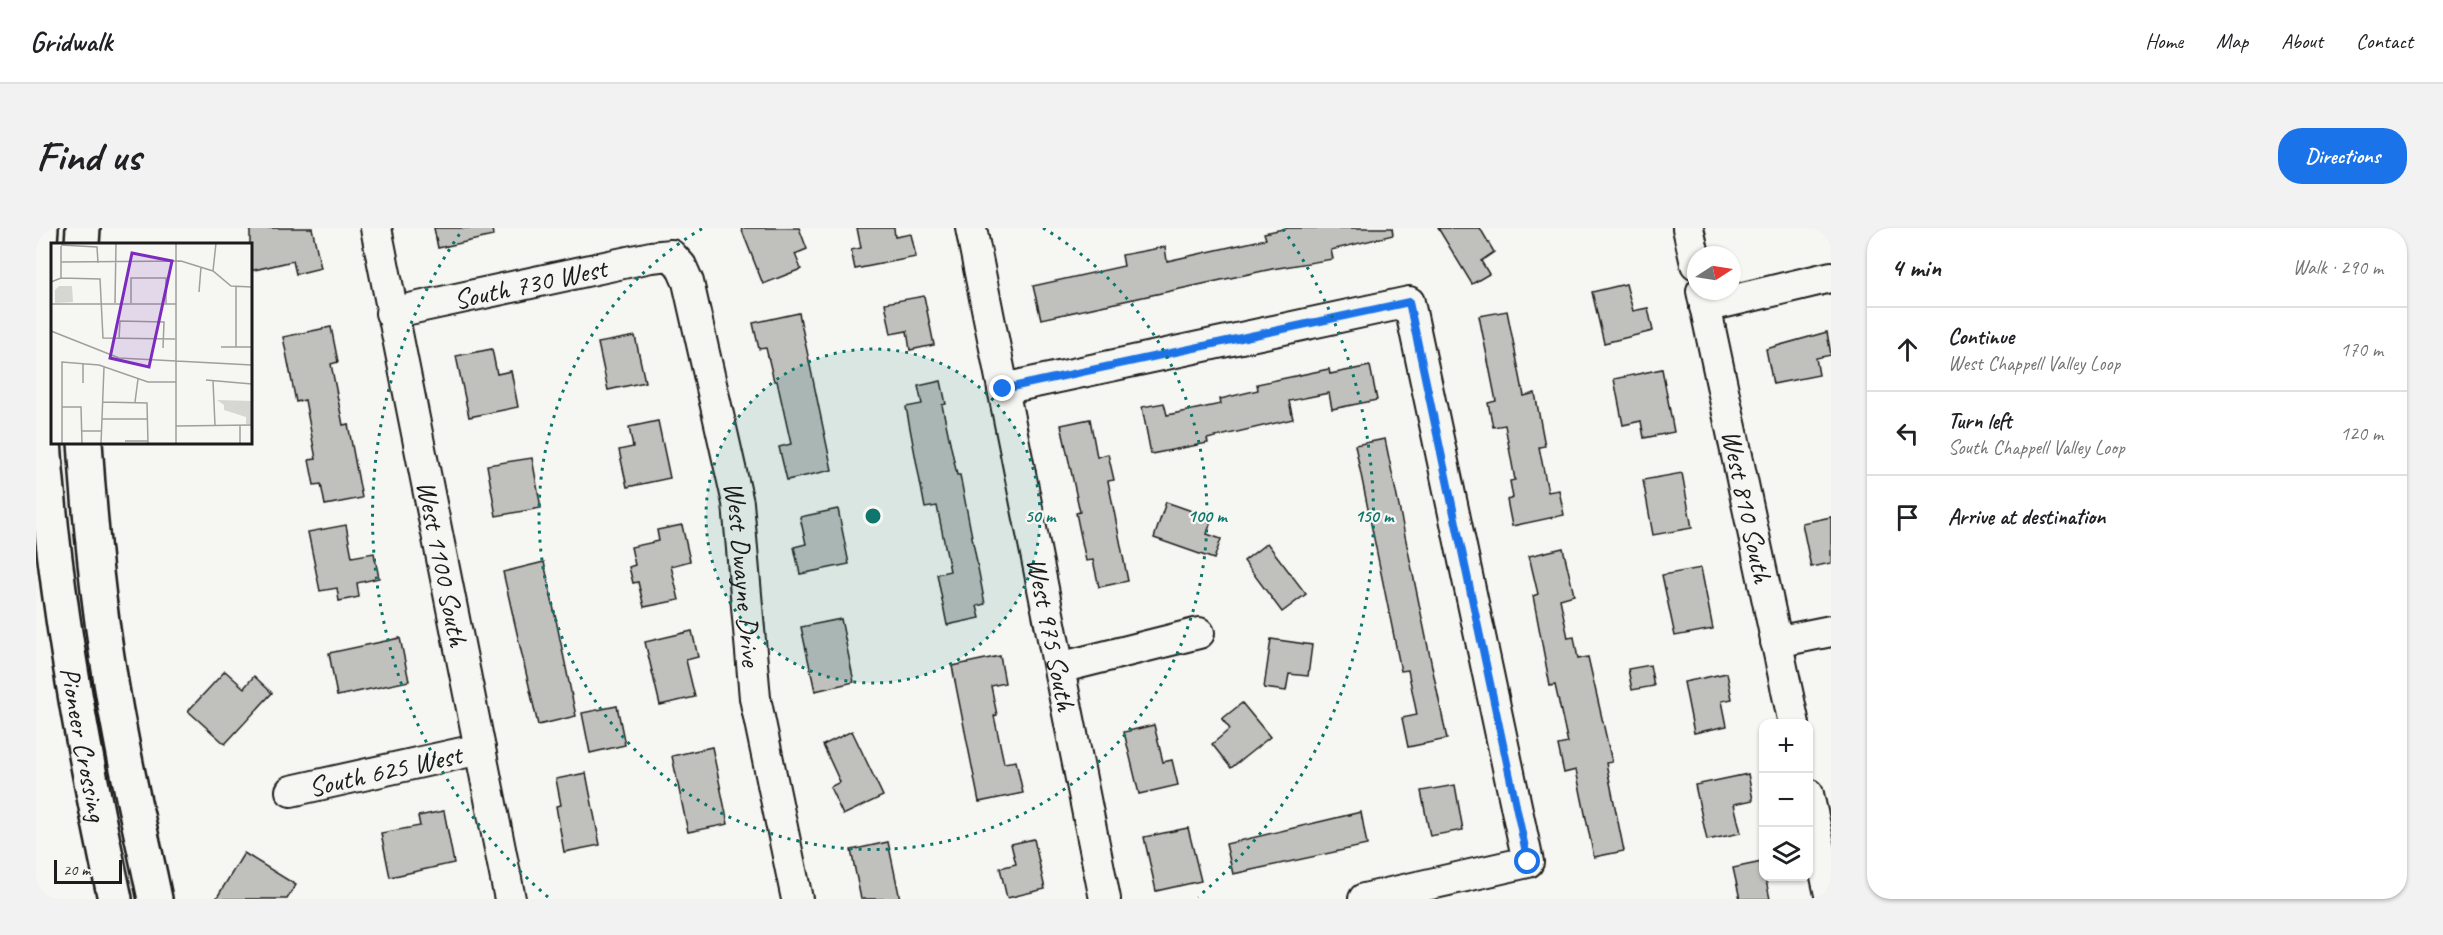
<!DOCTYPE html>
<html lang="en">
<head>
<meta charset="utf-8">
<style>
  body { margin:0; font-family:Caveat,sans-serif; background:#f2f2f2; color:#202124 }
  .controls { position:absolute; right:18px; bottom:18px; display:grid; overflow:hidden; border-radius:12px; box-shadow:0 2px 4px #0004 }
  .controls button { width:54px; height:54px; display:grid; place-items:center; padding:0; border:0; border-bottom:2px solid #e0e0e0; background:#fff; color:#202124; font:30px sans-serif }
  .compass { position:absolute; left:1651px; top:18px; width:54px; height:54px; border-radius:50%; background:#fff; box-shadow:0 2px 4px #0004; rotate:78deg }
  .scale { position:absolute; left:18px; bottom:15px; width:68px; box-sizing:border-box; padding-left:6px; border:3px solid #1c1c1c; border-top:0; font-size:16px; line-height:21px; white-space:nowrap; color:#1c1c1c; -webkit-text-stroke:4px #f6f6f2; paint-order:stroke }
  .stop { position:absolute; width:18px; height:18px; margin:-14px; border:4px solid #1a73e8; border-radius:50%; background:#fff }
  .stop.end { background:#1a73e8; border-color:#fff; box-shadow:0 2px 6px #0008 }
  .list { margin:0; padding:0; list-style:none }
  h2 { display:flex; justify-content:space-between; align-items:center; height:78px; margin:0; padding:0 24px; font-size:26px }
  h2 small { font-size:20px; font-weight:400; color:#757577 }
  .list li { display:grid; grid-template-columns:39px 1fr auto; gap:18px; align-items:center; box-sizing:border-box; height:84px; padding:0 24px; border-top:2px solid #e0e0e0 }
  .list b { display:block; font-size:22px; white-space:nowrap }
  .list p { margin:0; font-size:20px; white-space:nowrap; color:#757577 }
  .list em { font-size:20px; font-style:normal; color:#757577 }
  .icon { flex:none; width:33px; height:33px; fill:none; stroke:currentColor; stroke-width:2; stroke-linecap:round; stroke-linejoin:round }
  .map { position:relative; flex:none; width:1795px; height:671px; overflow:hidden; border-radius:24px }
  header { display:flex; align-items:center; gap:36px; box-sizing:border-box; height:84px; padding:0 30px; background:#fff; border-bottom:2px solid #e0e0e0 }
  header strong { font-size:28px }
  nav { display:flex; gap:33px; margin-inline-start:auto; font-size:21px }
  .intro { display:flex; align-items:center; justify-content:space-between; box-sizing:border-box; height:144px; padding:0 36px }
  h1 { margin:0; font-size:42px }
  .button { padding:15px 27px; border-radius:24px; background:#1a73e8; color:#fff; font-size:21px; font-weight:700 }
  main { display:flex; gap:36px; padding:0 36px }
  aside { flex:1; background:#fff; border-radius:24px; box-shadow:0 2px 4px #0004 }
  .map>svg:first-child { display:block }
  .building { fill:#c0c0bd; stroke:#1c1c1c; stroke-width:1.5 }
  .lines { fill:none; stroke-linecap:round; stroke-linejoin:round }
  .minor-casing { stroke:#1c1c1c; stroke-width:34 }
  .highway-casing { stroke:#1c1c1c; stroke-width:38 }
  .minor { stroke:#f6f6f2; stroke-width:30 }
  .highway { stroke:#f6f6f2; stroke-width:33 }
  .route { stroke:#1a73e8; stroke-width:8 }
  .ring { fill:none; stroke:#0f766e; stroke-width:3; stroke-dasharray:3 6 }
  .labels { text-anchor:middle; stroke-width:4.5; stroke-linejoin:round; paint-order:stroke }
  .street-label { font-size:28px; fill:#1c1c1c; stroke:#f6f6f2 }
  .inset-road { fill:none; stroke:#9f9f9c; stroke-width:1.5 }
  .view { fill:#7b2cbf; fill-opacity:0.15; stroke:#7b2cbf; stroke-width:3 }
  .inset-edge { fill:none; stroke:#1c1c1c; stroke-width:3 }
  .centre { fill:#0f766e; stroke:#f6f6f2; stroke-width:3 }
  .ring-label { font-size:18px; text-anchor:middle; font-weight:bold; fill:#0f766e; stroke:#f6f6f2; stroke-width:4.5; stroke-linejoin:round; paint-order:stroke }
</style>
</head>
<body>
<header>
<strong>Gridwalk</strong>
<nav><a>Home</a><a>Map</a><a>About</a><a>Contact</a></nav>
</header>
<div class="intro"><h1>Find us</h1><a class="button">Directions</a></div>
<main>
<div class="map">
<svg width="1795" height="671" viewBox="0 0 1795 671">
  <rect width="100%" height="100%" fill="#f6f6f2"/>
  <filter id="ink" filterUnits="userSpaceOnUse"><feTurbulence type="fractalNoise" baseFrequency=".0167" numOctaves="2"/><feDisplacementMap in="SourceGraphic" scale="12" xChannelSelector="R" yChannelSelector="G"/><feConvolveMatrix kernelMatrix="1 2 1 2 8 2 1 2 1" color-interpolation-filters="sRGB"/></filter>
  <g filter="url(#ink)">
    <g class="building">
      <path d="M214,0h62l9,40 -25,6 -3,-13 -43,10z"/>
      <path d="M398,0h58l1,8 -55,12z"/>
      <path d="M705,0h58l8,21 -12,5 6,15 -38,15z"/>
      <path d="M821,0h37l1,9 16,-3 5,23 -61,12 -4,-19 10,-2z"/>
      <path d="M1252,0h104l1,7 -62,15 2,9 -61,10 -231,50 -8,-33 91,-20 -2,-11 43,-8 2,14 99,-22 -2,-6z"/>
      <path d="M1402,0h42l14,24 -13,9 8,13 -17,10z"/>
      <path d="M1590,56l7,27 15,-3 5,23 -49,12 -12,-51z"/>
      <path d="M888,68l10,49 -24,5 -3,-19 -16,3 -6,-31z"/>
      <path d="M1471,83l17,85 11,-3 10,53 -6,1 9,45 11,-2 5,25 -52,11 -5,-26 6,-2 -3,-17 5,-1 -10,-55 -12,2 -5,-24 8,-2 -17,-85z"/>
      <path d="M763,85l33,157 -45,10 -8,-33 12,-3 -14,-63h-3l-8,-33 -7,1 -6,-26z"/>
      <path d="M295,99l7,35 -7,2 12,61 5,-1 14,74 -37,7 -4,-21 -7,1 -5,-25 7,-1 -11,-59 -9,2 -13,-65z"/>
      <path d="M1791,104l4,23 -15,3 3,17 -46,9 -7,-35z"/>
      <path d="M599,108l10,46 -37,8 -10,-47z"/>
      <path d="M456,121l5,25 14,-3 7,36 -49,10 -13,-61z"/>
      <path d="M1334,138l7,34 -45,9 -3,-16 -40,8 4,18 -86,20 1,4 -57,11 -9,-47 22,-4 3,12 54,-11 -1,-5 38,-9 -1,-6 72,-15 1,5z"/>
      <path d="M1626,141l12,63 -30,6 -3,-17 -18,4 -9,-46z"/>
      <path d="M905,153l5,23 -4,1 15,70h3l25,129 -8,2 3,12 -33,7 -10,-51 13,-3 -13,-65 -12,2 -19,-101 16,-3 -4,-18z"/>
      <path d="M1054,191l7,38 11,-3 6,26 -6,1 20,100 -29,6 -6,-27 -7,1 -10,-48 4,-1 -19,-87z"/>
      <path d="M622,193l12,57 -43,9 -8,-37 14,-3 -4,-20z"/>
      <path d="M1349,211l62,300 -39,8 -6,-29 15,-3 -9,-45 -7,1 -46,-226z"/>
      <path d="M496,230l9,50 -45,8 -9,-51z"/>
      <path d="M1646,245l10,55 -39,7 -10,-55z"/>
      <path d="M1130,274l46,16 -5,16 14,5 -7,20 -60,-21z"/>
      <path d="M802,281l11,55 -49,10 -6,-27 12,-3 -6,-27z"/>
      <path d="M1795,289v46l-20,4 -9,-44z"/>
      <path d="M310,297l6,32 22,-4 5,25 -22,5 2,14 -20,4 -2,-13 -17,3 -12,-59z"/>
      <path d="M646,297l8,36 -19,5 8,34 -35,7 -6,-25 -5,1 -4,-16 6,-2 -4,-18 28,-6 -2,-11z"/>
      <path d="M1231,315l39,51 -24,18 -38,-51z"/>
      <path d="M1527,320l11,47 -14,4 8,39 6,-1 4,22 10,-2 24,105 -6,1 18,88 -30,6 -18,-87 -12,3 -6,-28 10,-2 -13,-58 -5,1 -17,-90 5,-2 -9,-38z"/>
      <path d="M508,334l32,154 -38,9 -35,-153z"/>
      <path d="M1665,340l12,61 -38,7 -13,-61z"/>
      <path d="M805,391l13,63 -39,9 -14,-64z"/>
      <path d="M656,403l6,26 -12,3 9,37 -35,8 -15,-63z"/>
      <path d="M364,410l9,43 -72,15 -8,-43z"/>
      <path d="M1235,411l41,6 -4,31 -19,-2 -3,17 -22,-3z"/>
      <path d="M964,428l5,27 -14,3 6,29 -3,1 10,47 12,-2 7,32 -44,9 -27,-136z"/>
      <path d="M1614,437l4,21 -22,4 -4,-21z"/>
      <path d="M189,443l19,17 10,-12 18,17 -47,51 -37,-33z"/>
      <path d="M1691,445l5,26 -10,2 5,25 -33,7 -10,-51z"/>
      <path d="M1206,475l28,34 -39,31 -19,-24 18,-15 -8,-10z"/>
      <path d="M581,478l8,39 -35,8 -8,-40z"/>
      <path d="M1118,497l9,37 9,-2 6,25 -39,9 -15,-62z"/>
      <path d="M816,503l31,65 -40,19 -13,-28 10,-5 -17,-37z"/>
      <path d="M676,519l16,77 -40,8 -16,-76z"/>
      <path d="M550,545l14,72 -36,7 -8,-46 5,-1 -5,-26z"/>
      <path d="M1712,546l5,26 -19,4 7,29 -34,7 -12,-55z"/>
      <path d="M1419,557l8,45 -33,6 -9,-45z"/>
      <path d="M408,583l10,52 -64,14 -9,-44 39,-7 -2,-10z"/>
      <path d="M1325,584l6,33 -134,29 -7,-30z"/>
      <path d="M1152,600l13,53 -45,10 -12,-54z"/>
      <path d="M998,611l11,50 -38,9 -7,-30 16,-4 -5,-20z"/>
      <path d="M852,614l12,57h-39l-10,-49z"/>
      <path d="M208,625l52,32 -9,14h-71z"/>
      <path d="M1726,634l8,37h-30l-7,-31z"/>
    </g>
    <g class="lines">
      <defs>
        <g id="minor">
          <path id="s1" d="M340,0l134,671"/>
          <path id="s2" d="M935,0l134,671"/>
          <path d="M1652,0l8,36"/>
          <path id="s3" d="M1666,63l92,433"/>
          <path d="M1669,79l126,-30"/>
          <path id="s4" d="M355,85l260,-56 20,-2 10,11 7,16 50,221 17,195 42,201"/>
          <path d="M967,161l406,-87 119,560 -164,37"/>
          <path d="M1740,414l55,-11"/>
          <path d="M1023,440l140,-35"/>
          <path id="s5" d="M255,563l189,-42"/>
          <path d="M1772,566l23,105"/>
        </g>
        <g id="highway">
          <path id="s6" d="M5,0c-3,34 -1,70 -1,105 1,192 35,379 75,566"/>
          <path d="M46,16l1,-16"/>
          <path d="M49,214c6,99 17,199 36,296 10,54 23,107 34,161"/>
        </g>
      </defs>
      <use href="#minor" class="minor-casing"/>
      <use href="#highway" class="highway-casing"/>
      <use href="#minor" class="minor"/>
      <use href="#highway" class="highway"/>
    </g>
  </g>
  <g class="lines" filter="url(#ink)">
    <path class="route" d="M967,161l406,-87 119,560"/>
  </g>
  <circle cx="837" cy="288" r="167" fill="#0f766e" fill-opacity=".12"/>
  <g class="ring">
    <circle cx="837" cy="288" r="167"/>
    <path d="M1007 0A334 334 0 1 1 667 0"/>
    <path d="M512 669A501 501 0 0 1 427 1M1247 1A501 501 0 0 1 1162 669"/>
  </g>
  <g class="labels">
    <g class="street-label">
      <text dy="10" stroke="none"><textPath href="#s4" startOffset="142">South 730 West</textPath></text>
      <text dy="10" stroke="none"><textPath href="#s3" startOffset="220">West 810 South</textPath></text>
      <text dy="10" stroke="none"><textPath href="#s1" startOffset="342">West 1100 South</textPath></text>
      <text dy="10" stroke="none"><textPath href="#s4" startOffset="616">West Dwayne Drive</textPath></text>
      <text dy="10" stroke="none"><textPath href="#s2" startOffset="414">West 975 South</textPath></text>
      <text dy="10" stroke="none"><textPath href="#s6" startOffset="519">Pioneer Crossing</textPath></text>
      <text dy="10" stroke="none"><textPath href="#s5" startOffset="96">South 625 West</textPath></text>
    </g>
  </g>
  <g transform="translate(15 15)">
    <rect width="201" height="201" fill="#f6f6f2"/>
    <path d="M8,43h13l1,16 -18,1v-13zM166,157l35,1v23h-6v-7l-22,-7v-5z" fill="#d6d6d2"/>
    <path class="inset-road" d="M125,0v201M10,2l36,2 1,16M10,3v32M10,19l120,-1 32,10 18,15 21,1M162,28l3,-28M0,39l10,-4 39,1 3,59 72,1M148,49l2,-25M64,60l1,-60M80,60v-25h35v26M0,61h125M0,88l68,27 133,7M68,96l1,-18 44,1 -1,26M170,104h31M185,104v-61M155,137l46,4M162,138l2,44M32,140v-20M51,159l45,1 1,41M84,159l3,-23M11,164h19l1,37M51,176h46M189,182v19M125,183l76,-1M31,188h20M74,198h23M11,201v-82l37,3 49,17h28M50,201l3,-77"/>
    <path class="view" d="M81,10l40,8 -23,106 -39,-9z"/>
    <rect width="201" height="201" class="inset-edge"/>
  </g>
  <circle cx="837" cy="288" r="9" class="centre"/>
  <g class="ring-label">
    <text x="1004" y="294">50 m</text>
    <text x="1171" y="294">100 m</text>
    <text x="1338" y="294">150 m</text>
  </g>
</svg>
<div class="controls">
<button>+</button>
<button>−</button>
<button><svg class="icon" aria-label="layers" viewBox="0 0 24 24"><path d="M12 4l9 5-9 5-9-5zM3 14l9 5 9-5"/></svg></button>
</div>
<svg class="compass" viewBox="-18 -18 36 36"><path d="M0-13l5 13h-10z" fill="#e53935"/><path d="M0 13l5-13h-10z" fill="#757577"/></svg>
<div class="scale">20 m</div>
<div class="stop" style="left:1492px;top:634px"></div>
<div class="stop end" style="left:967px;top:161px"></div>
</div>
<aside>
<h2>4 min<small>Walk · 290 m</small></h2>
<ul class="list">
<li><svg class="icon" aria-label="ahead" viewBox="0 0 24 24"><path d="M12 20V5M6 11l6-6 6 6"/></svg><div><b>Continue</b><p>West Chappell Valley Loop</p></div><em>170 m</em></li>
<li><svg class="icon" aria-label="left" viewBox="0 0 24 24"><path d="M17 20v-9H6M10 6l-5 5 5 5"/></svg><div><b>Turn left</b><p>South Chappell Valley Loop</p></div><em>120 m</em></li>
<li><svg class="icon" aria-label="arrive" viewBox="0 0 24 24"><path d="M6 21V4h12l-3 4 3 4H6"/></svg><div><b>Arrive at destination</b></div></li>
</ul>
</aside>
</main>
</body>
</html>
